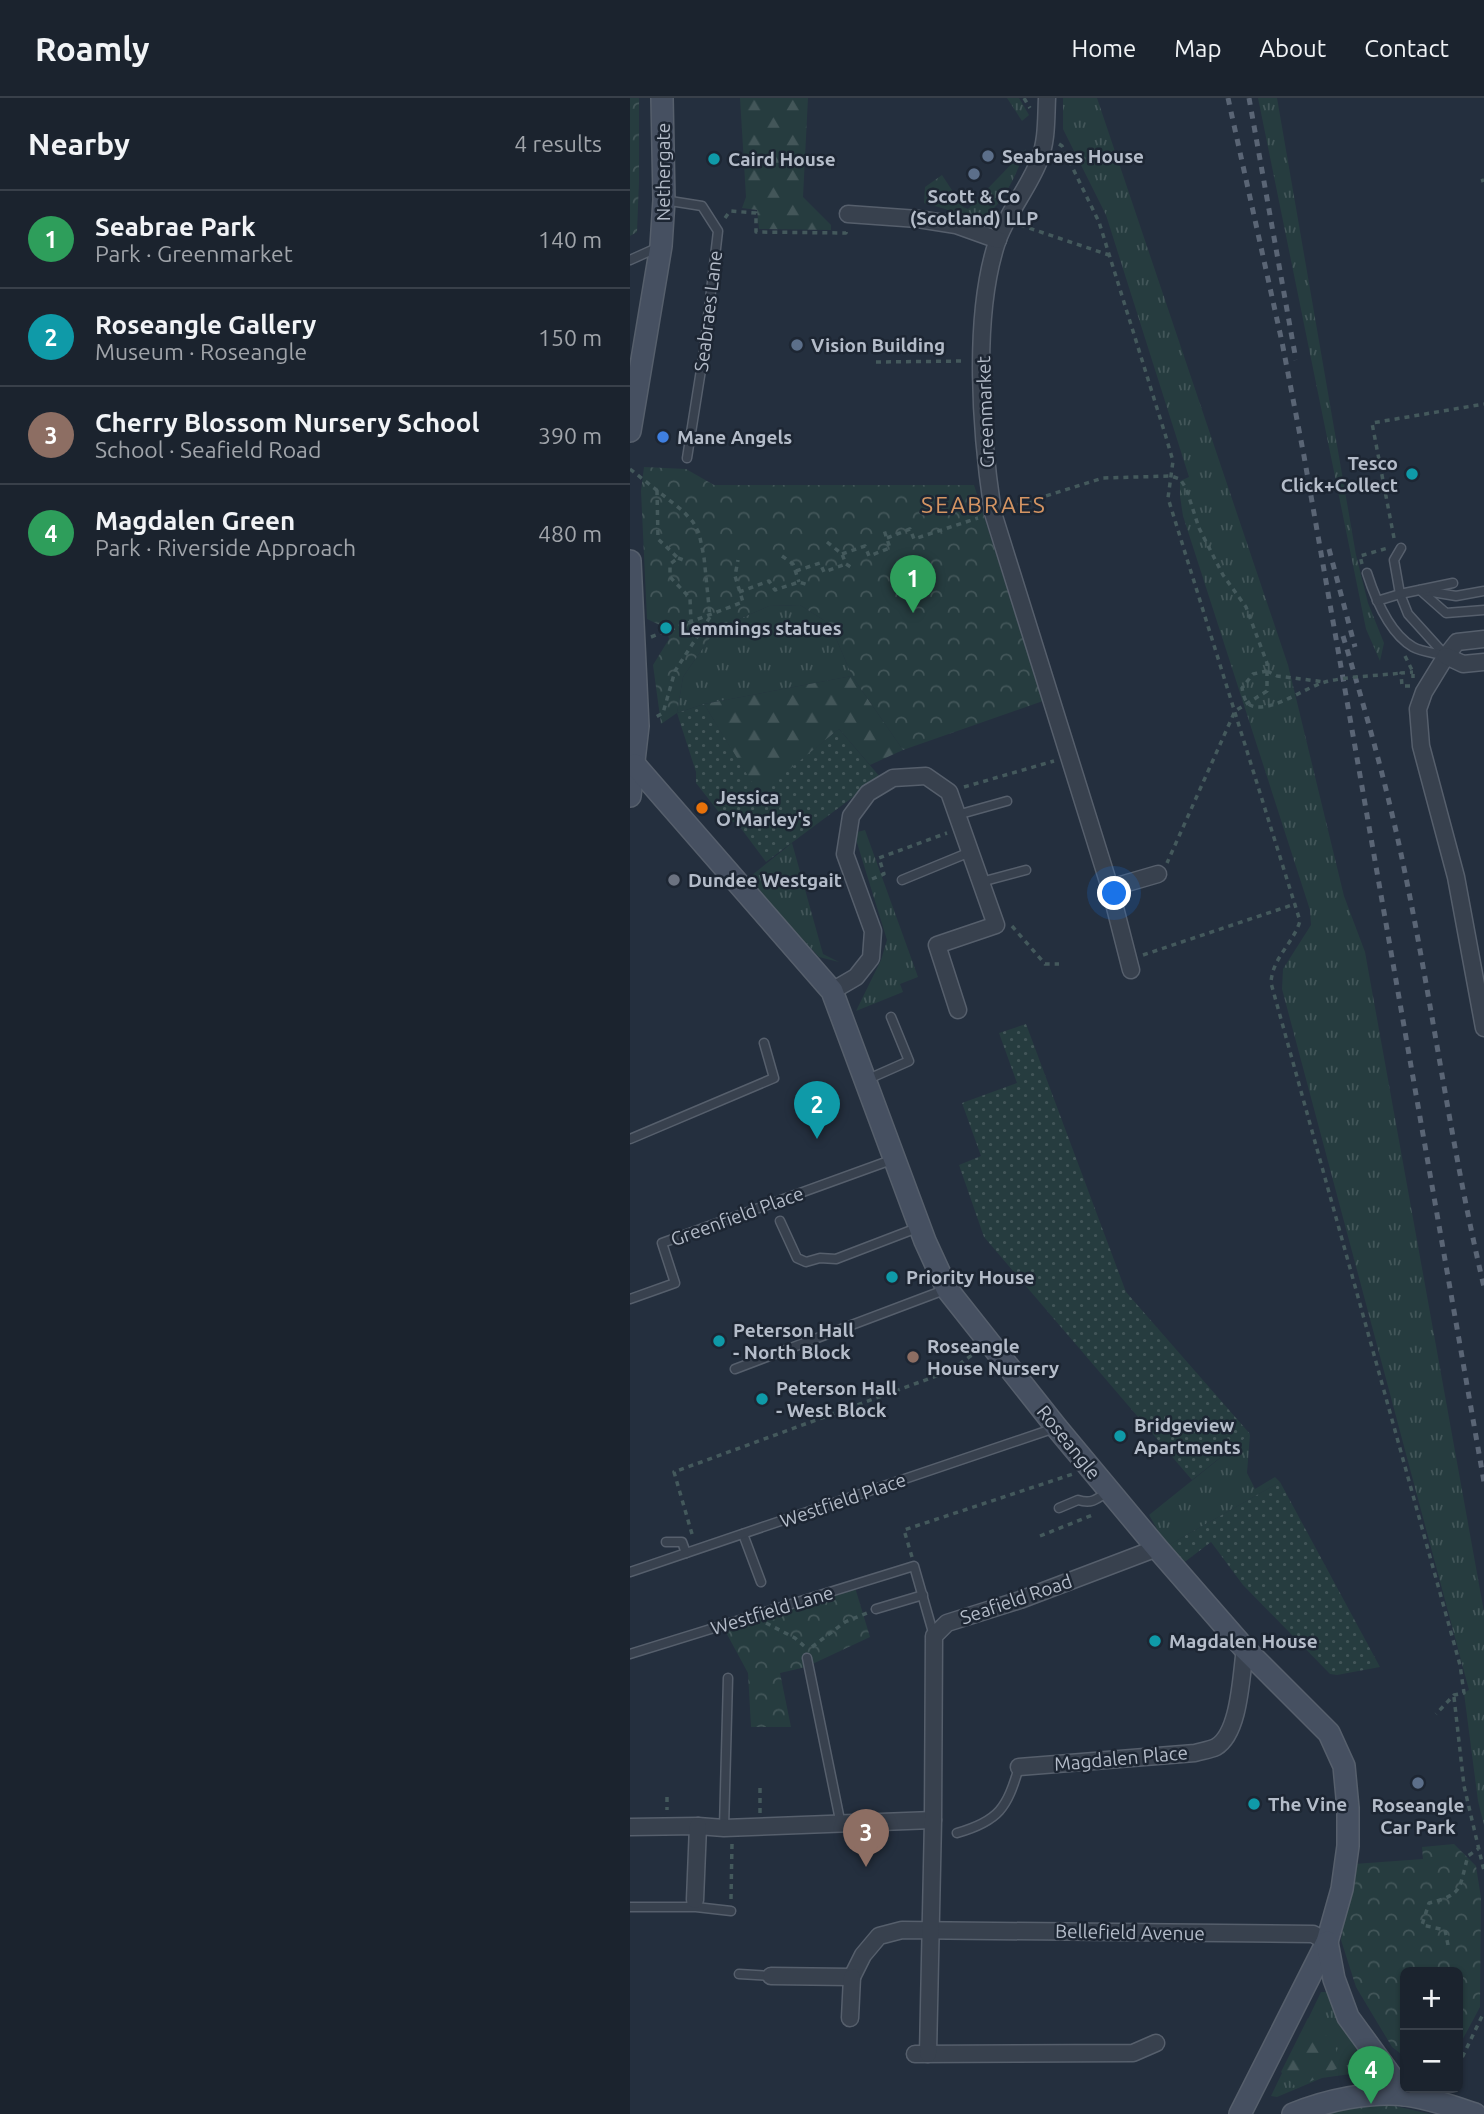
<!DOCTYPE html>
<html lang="en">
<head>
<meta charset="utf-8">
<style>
  body { margin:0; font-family:Ubuntu,sans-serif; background:#282f3a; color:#f1f3f6 }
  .controls { position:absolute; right:21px; bottom:21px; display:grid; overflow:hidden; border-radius:10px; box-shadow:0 2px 5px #0004 }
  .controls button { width:63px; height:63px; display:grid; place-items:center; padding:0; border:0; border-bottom:2px solid #39404a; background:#1b232e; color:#f1f3f6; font:35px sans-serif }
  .you { position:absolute; left:485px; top:796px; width:24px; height:24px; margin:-18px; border:5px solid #fff; border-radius:50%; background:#1a73e8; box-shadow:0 0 0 10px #1a73e833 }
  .badge { display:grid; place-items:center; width:46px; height:46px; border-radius:50%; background:#2563eb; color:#fff; font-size:23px; font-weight:700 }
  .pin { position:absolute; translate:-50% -58px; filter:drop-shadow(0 2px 4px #0008) }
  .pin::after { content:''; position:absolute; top:37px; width:24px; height:21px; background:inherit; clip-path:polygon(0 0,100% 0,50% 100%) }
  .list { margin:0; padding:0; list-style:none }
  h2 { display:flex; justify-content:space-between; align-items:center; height:91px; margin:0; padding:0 28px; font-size:30px }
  h2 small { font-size:23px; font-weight:400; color:#a0a4aa }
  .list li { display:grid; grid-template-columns:46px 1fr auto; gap:21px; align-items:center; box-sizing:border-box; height:98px; padding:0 28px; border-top:2px solid #39404a }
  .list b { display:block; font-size:26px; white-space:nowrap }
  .list p { margin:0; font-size:23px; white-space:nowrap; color:#a0a4aa }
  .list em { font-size:23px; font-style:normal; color:#a0a4aa }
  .map { position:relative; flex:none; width:854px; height:2016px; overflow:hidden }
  header { display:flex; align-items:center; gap:42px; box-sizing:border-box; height:98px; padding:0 35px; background:#1b232e; border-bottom:2px solid #39404a }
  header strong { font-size:33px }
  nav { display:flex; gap:38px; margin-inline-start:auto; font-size:24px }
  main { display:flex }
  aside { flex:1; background:#1b232e }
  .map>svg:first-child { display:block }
  .grass { fill:url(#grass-tufts) }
  .forest { fill:url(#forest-firs) }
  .park { fill:url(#park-crowns) }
  .garden { fill:url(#garden-dots) }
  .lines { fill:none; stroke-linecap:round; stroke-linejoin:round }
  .lane-casing { stroke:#565f6c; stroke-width:11 }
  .street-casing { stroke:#565f6c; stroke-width:19 }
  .secondary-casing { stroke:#565f6c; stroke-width:24 }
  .path { stroke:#44595c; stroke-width:3.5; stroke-dasharray:5 5; stroke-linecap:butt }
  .lane { stroke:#38414e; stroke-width:8 }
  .street { stroke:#38414e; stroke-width:16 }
  .secondary { stroke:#465061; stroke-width:21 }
  .rail { stroke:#5a6575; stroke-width:5; stroke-dasharray:7 7; stroke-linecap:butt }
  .path-bridge { stroke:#44595c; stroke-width:3.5; stroke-dasharray:5 5; stroke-linecap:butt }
  .service-dot { fill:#5c6f8a; stroke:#1d2633; stroke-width:2.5 }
  .culture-dot { fill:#0f9aa8; stroke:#1d2633; stroke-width:2.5 }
  .shop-dot { fill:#3f7fe0; stroke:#1d2633; stroke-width:2.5 }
  .food-dot { fill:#e8710a; stroke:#1d2633; stroke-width:2.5 }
  .worship-dot { fill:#6b7280; stroke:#1d2633; stroke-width:2.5 }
  .education-dot { fill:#8d6e63; stroke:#1d2633; stroke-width:2.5 }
  .labels { text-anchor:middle; stroke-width:5; stroke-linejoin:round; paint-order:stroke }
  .poi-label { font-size:19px; font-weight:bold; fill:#b4bcc9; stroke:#1d2633; text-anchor:start }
  .street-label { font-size:19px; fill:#b4bcc9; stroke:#1d2633 }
  .quarter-label { font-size:23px; letter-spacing:2px; fill:#d59563; stroke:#1d2633 }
</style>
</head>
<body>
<header>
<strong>Roamly</strong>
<nav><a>Home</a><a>Map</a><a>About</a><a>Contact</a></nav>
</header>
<main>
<aside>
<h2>Nearby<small>4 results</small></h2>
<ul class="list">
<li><span class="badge" style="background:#2e9e5b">1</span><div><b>Seabrae Park</b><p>Park · Greenmarket</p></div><em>140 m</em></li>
<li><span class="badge" style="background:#0f9aa8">2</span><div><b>Roseangle Gallery</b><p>Museum · Roseangle</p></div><em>150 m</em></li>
<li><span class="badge" style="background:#8d6e63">3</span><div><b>Cherry Blossom Nursery School</b><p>School · Seafield Road</p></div><em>390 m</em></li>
<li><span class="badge" style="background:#2e9e5b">4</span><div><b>Magdalen Green</b><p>Park · Riverside Approach</p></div><em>480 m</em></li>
</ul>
</aside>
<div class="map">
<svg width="854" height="2016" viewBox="0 0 854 2016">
  <defs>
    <pattern id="grass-tufts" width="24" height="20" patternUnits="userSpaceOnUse" patternTransform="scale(1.75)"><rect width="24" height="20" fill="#263c3f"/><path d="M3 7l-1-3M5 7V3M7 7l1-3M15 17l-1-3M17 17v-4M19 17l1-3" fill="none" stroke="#435659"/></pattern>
    <pattern id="forest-firs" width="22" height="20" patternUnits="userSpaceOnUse" patternTransform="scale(1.75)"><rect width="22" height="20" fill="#263c3f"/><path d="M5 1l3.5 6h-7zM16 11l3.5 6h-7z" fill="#435659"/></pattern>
    <pattern id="park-crowns" width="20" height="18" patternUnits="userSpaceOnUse" patternTransform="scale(1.75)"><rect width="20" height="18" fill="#263c3f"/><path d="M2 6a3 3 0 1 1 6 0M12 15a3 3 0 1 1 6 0" fill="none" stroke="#435659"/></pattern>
    <pattern id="garden-dots" width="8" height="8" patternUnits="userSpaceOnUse" patternTransform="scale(1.75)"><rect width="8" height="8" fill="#263c3f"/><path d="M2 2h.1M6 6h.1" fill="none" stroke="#435659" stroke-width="1.8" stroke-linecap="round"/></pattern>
  </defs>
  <rect width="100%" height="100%" fill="#242f3e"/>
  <g class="grass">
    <path d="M377,0h12l10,17 -7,6z"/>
    <path d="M433,0h34l191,567 56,231 21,56 119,660v213l-6,-24 -14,-108 5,-3 -187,-701 1,-20 28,-44 -1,-15 -127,-394 -3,-20v-15l9,-4 -83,-262 -43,-86z"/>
    <path d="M628,0h19l79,457 12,48 16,40 -4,18 -14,-32z"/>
    <path d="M396,51c-7,18 -26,68 -49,67 -17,-1 -37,-9 -53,-13l1,-16 17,-12 21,32 5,2z"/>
    <path d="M170,507l30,19 22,52 -148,28 -27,9 6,-36 33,-48 53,-23z"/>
    <path d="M235,732l53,147 -18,7 3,8 -47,19 25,-51 6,-20 -33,-107z"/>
    <path d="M162,745l31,111 16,8 -20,-5 -72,-78z"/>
    <path d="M620,1336l-3,39 8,16 20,-12 5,5 -113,64 -18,-31z"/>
    <path d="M691,1894h7l41,67 -4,13 -43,6 -45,19 -6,-1z"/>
  </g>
  <g class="forest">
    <path d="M110,0h68l-5,99 28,28v5l-72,-1 -2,-19 -15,-2 4,-11z"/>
    <path d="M222,578l51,74 -33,15 -31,-36 -80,66 -55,-91z"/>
    <path d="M678,1920l25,24 9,24 -45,22 -16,-16z"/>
  </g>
  <g class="park">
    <path d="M0,0h9v84l-2,50 -7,4z"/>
    <path d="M14,369l42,2 28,16h260l69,216 -140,49 -51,-74 -22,-52 -30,-19 -31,1 -53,23 -33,48 -6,36 -16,11 -8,-59 16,-26 -3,-11 -19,-9 -6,-128z"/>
    <path d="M224,1486l16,53 -64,30 -26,6 11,54h-40l-3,-54 -26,-48z"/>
    <path d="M824,1746l22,22 5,32 -1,109 -22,41v-76h-53v85l-13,-10 -36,-60 -15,-47 13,-76 69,-5 -1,-12z"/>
    <path d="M743,2003l57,13h-125z"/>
  </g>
  <g class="garden">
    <path d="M74,606l55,90 80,-65 41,48 -114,85 -29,-39 -12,-3 -29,-37v-11l-19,-59z"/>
    <path d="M396,926l100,268 124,142 -58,46 -208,-243 -25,-72 22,-9 -19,-53 55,-20 -18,-50z"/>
    <path d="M650,1384l100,185 -43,8 -7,-1 -87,-89 -32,-43 -29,22 -15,-18z"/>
  </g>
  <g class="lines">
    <defs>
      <g id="lane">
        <path d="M34,102l38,6 16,25 -14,120 -17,107"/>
        <path d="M0,162l29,-13"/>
        <path d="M771,450l-7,12 6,34 8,20 38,42"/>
        <path d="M737,475c8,25 22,60 46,74 9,5 23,6 33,9"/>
        <path d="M790,492l26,23 38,-3"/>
        <path d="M796,493l30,5 28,-5"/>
        <path d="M747,503l23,-7 53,-11"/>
        <path d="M327,717l50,-14"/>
        <path d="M272,782l68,-28"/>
        <path d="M351,784l45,-12"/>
        <path d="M236,982l43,-19 -18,-44"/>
        <path d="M0,1041l144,-61 -10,-35"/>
        <path d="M150,1123l17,37 9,4 14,-4 16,1 81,-31"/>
        <path d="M0,1201l45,-16 -13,-40 232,-84"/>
        <path d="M105,1271l212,-80"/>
        <path d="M429,1410l19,-8c13,4 18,0 29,-8"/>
        <path d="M113,1436l18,48"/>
        <path d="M36,1444h16l4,11"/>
        <path d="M0,1474l425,-144"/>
        <path d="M246,1511l47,-14"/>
        <path d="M0,1556l284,-88 20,70"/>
        <path d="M177,1560l34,167"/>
        <path d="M94,1730l4,-150"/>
        <path d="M327,1735c42,-12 50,-25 62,-66"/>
        <path d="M0,1809h66l35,4"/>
        <path d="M109,1876l32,2"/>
      </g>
      <g id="street">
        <path d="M417,0c-1,22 0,43 -8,63 -11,28 -32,52 -42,81 -25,76 -16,192 -4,271l117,375 21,82"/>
        <path d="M218,116l70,5 38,6 42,15"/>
        <path d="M854,541l-27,3 -11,14 -22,36 -6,17 3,37 35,131 28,151"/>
        <path d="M816,558l17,8 21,-2"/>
        <path d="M480,790l48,-14"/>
        <path d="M202,893l24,-14 15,-19 2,-27 -28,-77 6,-38 17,-23 25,-15 33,-2 23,16 47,133 -59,20 21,65"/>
        <path d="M389,1669l176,-14c6,-2 15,-3 21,-6 24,-14 25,-72 29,-98"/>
        <path d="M0,1729l68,-1 26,2 209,-8"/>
        <path d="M65,1802l3,-74"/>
        <path d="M141,1878l81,1 11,-22 16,-19 23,-6 411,4 14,8"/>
        <path d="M220,1920l2,-41"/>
        <path d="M285,1956l218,-1 23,-10"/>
        <path d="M298,1956l5,-234 1,-184 13,-13 73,-23 137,-52"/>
      </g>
      <g id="secondary">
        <path d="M0,333l31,-185 3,-46 -2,-102"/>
        <path d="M0,463l8,165 -8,70"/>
        <path d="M5,667l197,226 93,250 22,48 110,139 100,120 88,101 84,84 15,33 4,42v38l-6,43 -15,53 -87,172"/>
        <path d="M697,1844l7,37 14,38 57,78"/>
        <path d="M663,2016c34,-14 77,-23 113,-19 24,3 47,12 69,19"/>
      </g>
    </defs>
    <use href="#lane" class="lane-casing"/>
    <use href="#street" class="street-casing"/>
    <use href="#secondary" class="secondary-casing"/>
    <g class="path">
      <path d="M394,0l6,10"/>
      <path d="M429,46l3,2 37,76 67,215 7,24 -5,37 132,423c-7,23 -28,37 -29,62l189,682 4,28 -10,2 -18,19"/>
      <path d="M851,83l3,-1"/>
      <path d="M95,120l5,-7 26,2v19l90,1 1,-5"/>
      <path d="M390,127l89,30"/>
      <path d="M246,264l89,-1"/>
      <path d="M0,371l53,42 10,11 6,11 5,24 6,60 -35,54 -12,42 -7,4"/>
      <path d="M27,392l1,49 20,19 -8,6v13l20,21 1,25"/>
      <path d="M378,410l95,-30 68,-2 9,3 6,9 13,40 24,47 23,32 21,56v28l-32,20 -68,152"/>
      <path d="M257,440l23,-9 4,10 64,-21"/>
      <path d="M764,440l-22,-115 112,-19"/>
      <path d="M197,444l15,12 4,10 8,5"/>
      <path d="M212,456l23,-8 4,10 21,-8 -7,-21"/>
      <path d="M152,458l11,8 6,18"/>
      <path d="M48,460l8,3"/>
      <path d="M732,466l-2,-8 28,-8"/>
      <path d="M166,473l24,-8 4,9 22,-8"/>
      <path d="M109,494l30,-11 6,9 24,-8 9,3"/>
      <path d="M21,539l92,-35 -8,-26 3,-16"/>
      <path d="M775,558l8,16v6"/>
      <path d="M637,573l10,5 48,6"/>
      <path d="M780,588h-8l-1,-13 12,-1"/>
      <path d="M334,689l90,-26"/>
      <path d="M242,781l12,-5 -5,-16 68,-25"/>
      <path d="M382,828l33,38h14"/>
      <path d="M513,857l152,-51"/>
      <path d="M62,1436l-18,-62 276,-101 26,-19"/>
      <path d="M410,1438l55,-22"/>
      <path d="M282,1459l-8,-27 169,-56"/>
      <path d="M136,1525l29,15 9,8"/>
      <path d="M182,1549l33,-25 22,-9"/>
      <path d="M824,1599l10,89 20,85"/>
      <path d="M37,1699v13"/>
      <path d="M130,1715v-29"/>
      <path d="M101,1801l1,-56"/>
      <path d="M818,1847l-3,-15 -23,-5 7,-22c35,-8 30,-16 39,-47l10,-7"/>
      <path d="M828,1968l26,-54"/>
    </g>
    <use href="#lane" class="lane"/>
    <use href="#street" class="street"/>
    <use href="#secondary" class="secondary"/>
    <g class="rail">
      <path d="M598,0l54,244 22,114 180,1026"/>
      <path d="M619,0l47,262"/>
      <path d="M699,451l26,98"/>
      <path d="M713,538c23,76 45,154 61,232 29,139 47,280 80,419"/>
    </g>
    <path class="path-bridge" d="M637,573l-14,3 -11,14c2,10 4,19 16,19 20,1 47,-19 67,-25 24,-6 52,-6 76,-9"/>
  </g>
  <g class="service-dot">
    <circle cx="358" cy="58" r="7"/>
    <circle cx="344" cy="76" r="7"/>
    <circle cx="167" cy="247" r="7"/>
    <circle cx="788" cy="1685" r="7"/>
  </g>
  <g class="culture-dot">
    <circle cx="84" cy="61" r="7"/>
    <circle cx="782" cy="376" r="7"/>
    <circle cx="36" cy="530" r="7"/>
    <circle cx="262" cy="1179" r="7"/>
    <circle cx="89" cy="1243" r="7"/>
    <circle cx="132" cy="1301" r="7"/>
    <circle cx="490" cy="1338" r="7"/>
    <circle cx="525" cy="1543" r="7"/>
    <circle cx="624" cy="1706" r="7"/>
  </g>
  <circle class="shop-dot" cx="33" cy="339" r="7"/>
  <circle class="food-dot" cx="72" cy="710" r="7"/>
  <circle class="worship-dot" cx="44" cy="782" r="7"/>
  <circle class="education-dot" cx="283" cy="1259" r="7"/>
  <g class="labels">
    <g class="poi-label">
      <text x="372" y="65">Seabraes House</text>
      <text x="98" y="68">Caird House</text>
      <text x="344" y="105" text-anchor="middle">Scott &amp; Co<tspan x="344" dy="22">(Scotland) LLP</tspan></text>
      <text x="181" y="254">Vision Building</text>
      <text x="47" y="346">Mane Angels</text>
      <text x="768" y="372" text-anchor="end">Tesco<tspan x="768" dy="22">Click+Collect</tspan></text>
      <text x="50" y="537">Lemmings statues</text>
      <text x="86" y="706">Jessica<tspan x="86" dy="22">O'Marley's</tspan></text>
      <text x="58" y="789">Dundee Westgait</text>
      <text x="276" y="1186">Priority House</text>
      <text x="103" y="1239">Peterson Hall<tspan x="103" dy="22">- North Block</tspan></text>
      <text x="297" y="1255">Roseangle<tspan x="297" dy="22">House Nursery</tspan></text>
      <text x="146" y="1297">Peterson Hall<tspan x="146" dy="22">- West Block</tspan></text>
      <text x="504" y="1334">Bridgeview<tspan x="504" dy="22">Apartments</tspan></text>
      <text x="539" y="1550">Magdalen House</text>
      <text x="638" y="1713">The Vine</text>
      <text x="788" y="1714" text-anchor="middle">Roseangle<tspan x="788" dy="22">Car Park</tspan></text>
    </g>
    <g class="street-label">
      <text transform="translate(33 74) rotate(-90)" y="7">Nethergate</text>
      <text transform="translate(78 213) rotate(-83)" y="7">Seabraes Lane</text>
      <text transform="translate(355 314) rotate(-92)" y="7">Greenmarket</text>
      <text transform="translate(107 1118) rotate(-20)" y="7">Greenfield Place</text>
      <text transform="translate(439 1344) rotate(51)" y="7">Roseangle</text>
      <text transform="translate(213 1402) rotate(-19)" y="7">Westfield Place</text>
      <text transform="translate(386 1501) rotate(-19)" y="7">Seafield Road</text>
      <text transform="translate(142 1512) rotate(-17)" y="7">Westfield Lane</text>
      <text transform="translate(491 1660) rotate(-5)" y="7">Magdalen Place</text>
      <text transform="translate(500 1834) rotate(1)" y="7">Bellefield Avenue</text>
    </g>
    <g class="quarter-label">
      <text x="354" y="415">SEABRAES</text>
    </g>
  </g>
</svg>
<div class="controls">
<button>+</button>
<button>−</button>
</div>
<div class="you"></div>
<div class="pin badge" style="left:283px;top:515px;background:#2e9e5b">1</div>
<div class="pin badge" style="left:187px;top:1041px;background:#0f9aa8">2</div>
<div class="pin badge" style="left:236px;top:1769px;background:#8d6e63">3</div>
<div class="pin badge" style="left:741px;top:2006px;background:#2e9e5b">4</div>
</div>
</main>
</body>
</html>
